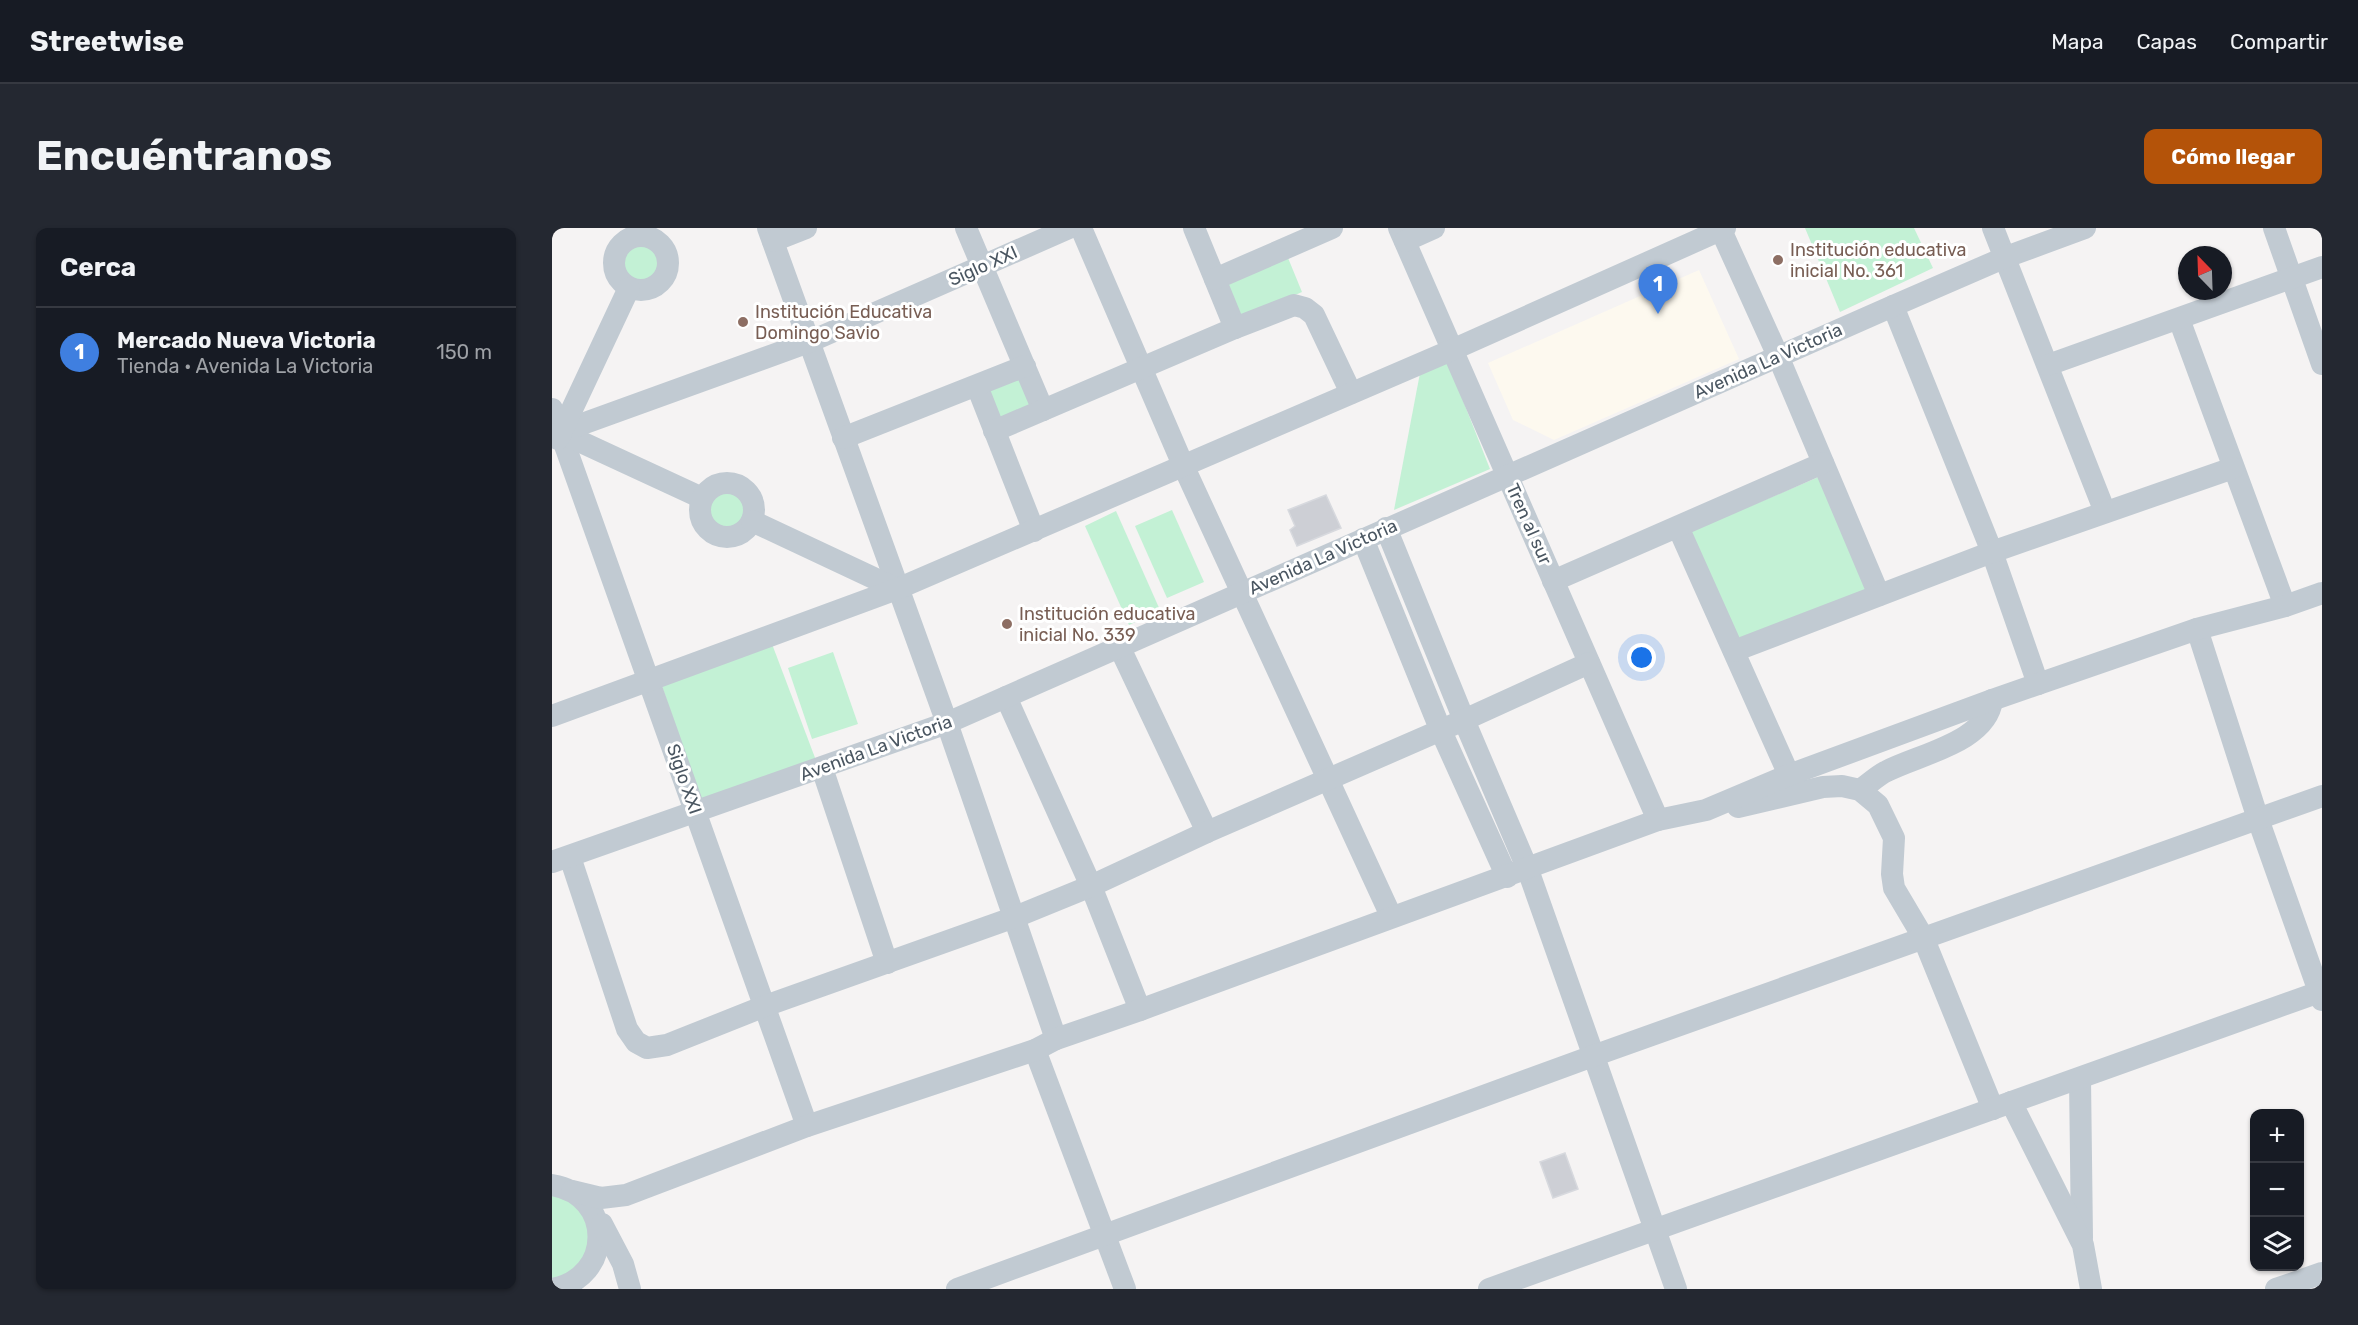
<!DOCTYPE html>
<html lang="es">
<head>
<meta charset="utf-8">
<style>
  body { margin:0; font-family:Rubik,sans-serif; background:#242831; color:#f1f3f6 }
  .controls { position:absolute; right:18px; bottom:18px; display:grid; overflow:hidden; border-radius:12px; box-shadow:0 2px 4px #0004 }
  .controls button { width:54px; height:54px; display:grid; place-items:center; padding:0; border:0; border-bottom:2px solid #363941; background:#171b24; color:#f1f3f6; font:30px sans-serif }
  .compass { position:absolute; left:1626px; top:18px; width:54px; height:54px; border-radius:50%; background:#171b24; box-shadow:0 2px 4px #0004; rotate:337deg }
  .you { position:absolute; left:1090px; top:430px; width:21px; height:21px; margin:-15px; border:4px solid #fff; border-radius:50%; background:#1a73e8; box-shadow:0 0 0 9px #1a73e833 }
  .badge { display:grid; place-items:center; width:39px; height:39px; border-radius:50%; background:#b45309; color:#fff; font-size:20px; font-weight:700 }
  .pin { position:absolute; translate:-50% -50px; filter:drop-shadow(0 2px 3px #0008) }
  .pin::after { content:''; position:absolute; top:32px; width:21px; height:18px; background:inherit; clip-path:polygon(0 0,100% 0,50% 100%) }
  .list { margin:0; padding:0; list-style:none }
  h2 { display:flex; justify-content:space-between; align-items:center; height:78px; margin:0; padding:0 24px; font-size:26px }
  h2 small { font-size:20px; font-weight:400; color:#9ea1a6 }
  .list li { display:grid; grid-template-columns:39px 1fr auto; gap:18px; align-items:center; box-sizing:border-box; height:90px; padding:0 24px; border-top:2px solid #363941 }
  .list b { display:block; font-size:22px; white-space:nowrap }
  .list p { margin:0; font-size:20px; white-space:nowrap; color:#9ea1a6 }
  .list em { font-size:20px; font-style:normal; color:#9ea1a6 }
  .icon { flex:none; width:33px; height:33px; fill:none; stroke:currentColor; stroke-width:2; stroke-linecap:round; stroke-linejoin:round }
  .map { position:relative; flex:none; width:1770px; height:1061px; overflow:hidden; border-radius:12px }
  header { display:flex; align-items:center; gap:36px; box-sizing:border-box; height:84px; padding:0 30px; background:#171b24; border-bottom:2px solid #363941 }
  header strong { font-size:28px }
  nav { display:flex; gap:33px; margin-inline-start:auto; font-size:21px }
  .intro { display:flex; align-items:center; justify-content:space-between; box-sizing:border-box; height:144px; padding:0 36px }
  h1 { margin:0; font-size:42px }
  .button { padding:15px 27px; border-radius:12px; background:#b45309; color:#fff; font-size:21px; font-weight:700 }
  main { display:flex; gap:36px; padding:0 36px }
  aside { flex:1; background:#171b24; border-radius:12px; box-shadow:0 2px 4px #0004 }
  .map>svg:first-child { display:block }
  .commercial { fill:#fdf9ef }
  .green { fill:#c3f1d5 }
  .building { fill:#cdcfd5; stroke:#d7d9de; stroke-width:1.5 }
  .lines { fill:none; stroke-linecap:round; stroke-linejoin:round }
  .minor { stroke:#c1cad2; stroke-width:22 }
  .education-dot { fill:#8d6e63; stroke:#fff; stroke-width:2 }
  .labels { text-anchor:middle; stroke-width:6; stroke-linejoin:round; paint-order:stroke }
  .education-label { font-size:18px; fill:#785e54; stroke:#fff; text-anchor:start }
  .street-label { font-size:18px; fill:#4a5661; stroke:#fff }
</style>
</head>
<body>
<header>
<strong>Streetwise</strong>
<nav><a>Mapa</a><a>Capas</a><a>Compartir</a></nav>
</header>
<div class="intro"><h1>Encuéntranos</h1><a class="button">Cómo llegar</a></div>
<main>
<aside>
<h2>Cerca<small></small></h2>
<ul class="list">
<li><span class="badge" style="background:#3f7fe0">1</span><div><b>Mercado Nueva Victoria</b><p>Tienda · Avenida La Victoria</p></div><em>150 m</em></li>
</ul>
</aside>
<div class="map">
<svg width="1770" height="1061" viewBox="0 0 1770 1061">
  <rect width="100%" height="100%" fill="#f5f3f3"/>
  <path class="commercial" d="M1147,42l40,89 -185,81 -41,-20 -25,-57z"/>
  <g class="green">
    <path d="M1253,0h109l19,40 -93,44z"/>
    <circle cx="90" cy="34" r="21"/>
    <path d="M734,25l16,39 -64,28 -18,-38z"/>
    <path d="M895,132l43,109 -96,41 26,-137z"/>
    <path d="M470,143l16,38 -39,16 -16,-37z"/>
    <path d="M1269,248l50,117 -134,51 -48,-112z"/>
    <circle cx="175" cy="281" r="21"/>
    <path d="M620,282l32,72 -37,16 -32,-72z"/>
    <path d="M564,283l44,99 -31,15 -44,-99z"/>
    <path d="M220,416l45,119 -116,41 -39,-118z"/>
    <path d="M281,424l25,72 -46,15 -24,-71z"/>
    <path d="M0,965l21,7 16,23v28l-18,23 -19,6z"/>
  </g>
  <g class="building">
    <path d="M774,267l15,33 -44,18 -7,-16 5,-4 -7,-16z"/>
    <path d="M1013,925l13,36 -25,9 -13,-36z"/>
  </g>
  <g class="lines">
    <g class="minor">
      <path d="M216,0l179,495 109,316"/>
      <path d="M414,0l77,182"/>
      <path d="M529,0l102,237 208,451"/>
      <path d="M642,0l41,100"/>
      <path d="M847,0l259,592"/>
      <path d="M1168,0l58,128 101,239"/>
      <path d="M1441,0l112,284"/>
      <path d="M1722,0l48,136"/>
      <circle cx="89" cy="35" r="27"/>
      <path d="M221,13l33,-13"/>
      <path d="M853,13l29,-13"/>
      <path d="M663,51l117,-51"/>
      <path d="M1341,78l99,246 46,132"/>
      <path d="M1627,91l106,287"/>
      <path d="M1496,137l274,-98"/>
      <path d="M425,158l57,145"/>
      <path d="M0,181l255,717"/>
      <path d="M1,201l149,69"/>
      <path d="M442,203l241,-103 59,-23 11,3 9,7 37,78"/>
      <path d="M0,207l257,-93 260,-114"/>
      <path d="M291,210l182,-72"/>
      <path d="M6,211l71,-151"/>
      <circle cx="175" cy="282" r="27"/>
      <path d="M200,293l145,68"/>
      <path d="M1126,299l111,248"/>
      <path d="M834,300l78,192 64,150 148,419"/>
      <path d="M811,311l78,192 66,146"/>
      <path d="M1001,353l270,-118"/>
      <path d="M1645,401l61,190 64,181"/>
      <path d="M567,418l88,186"/>
      <path d="M1182,423l258,-99 241,-84"/>
      <path d="M454,469l85,189 49,124"/>
      <path d="M0,488l345,-127 555,-239 273,-122"/>
      <path d="M270,540l65,195"/>
      <path d="M1308,562c9,-6 18,-15 27,-19 33,-17 100,-29 105,-71"/>
      <path d="M1186,579l85,-20 19,-1 18,4 18,15 16,33 -2,36 2,14 29,49 70,172"/>
      <path d="M18,629l57,172 9,13 11,6 20,-3 98,-39 250,-89 76,-31 116,-54 257,-112 125,-57"/>
      <path d="M0,634l395,-139 946,-417 113,-49 79,-29"/>
      <path d="M483,822l90,239"/>
      <path d="M1528,851l2,159"/>
      <path d="M1459,874l72,143 8,44"/>
      <path d="M0,957c62,10 62,93 0,104"/>
      <path d="M20,963l29,7 25,-3 181,-69 228,-76 21,-11 84,-29 518,-190 48,-10 83,-35 203,-75 205,-71 88,-23 37,-13"/>
      <path d="M50,996l21,40 7,25"/>
      <path d="M405,1061l636,-233 729,-260"/>
      <path d="M937,1061l833,-298"/>
      <path d="M1724,1061l46,-16"/>
    </g>
  </g>
  <g class="education-dot">
    <circle cx="1226" cy="32" r="6"/>
    <circle cx="191" cy="94" r="6"/>
    <circle cx="455" cy="396" r="6"/>
  </g>
  <g class="labels">
    <g class="education-label">
      <text x="1238" y="28">Institución educativa<tspan x="1238" dy="21">inicial No. 361</tspan></text>
      <text x="203" y="90">Institución Educativa<tspan x="203" dy="21">Domingo Savio</tspan></text>
      <text x="467" y="392">Institución educativa<tspan x="467" dy="21">inicial No. 339</tspan></text>
    </g>
    <g class="street-label">
      <text transform="translate(431 38) rotate(-24)" y="6">Siglo XXI</text>
      <text transform="translate(1216 133) rotate(-24)" y="6">Avenida La Victoria</text>
      <text transform="translate(977 296) rotate(66)" y="6">Tren al sur</text>
      <text transform="translate(771 329) rotate(-24)" y="6">Avenida La Victoria</text>
      <text transform="translate(324 520) rotate(-20)" y="6">Avenida La Victoria</text>
      <text transform="translate(132 551) rotate(71)" y="6">Siglo XXI</text>
    </g>
  </g>
</svg>
<div class="controls">
<button>+</button>
<button>−</button>
<button><svg class="icon" aria-label="layers" viewBox="0 0 24 24"><path d="M12 4l9 5-9 5-9-5zM3 14l9 5 9-5"/></svg></button>
</div>
<svg class="compass" viewBox="-18 -18 36 36"><path d="M0-13l5 13h-10z" fill="#e53935"/><path d="M0 13l5-13h-10z" fill="#9ea1a6"/></svg>
<div class="you"></div>
<div class="pin badge" style="left:1106px;top:86px;background:#3f7fe0">1</div>
</div>
</main>
</body>
</html>
